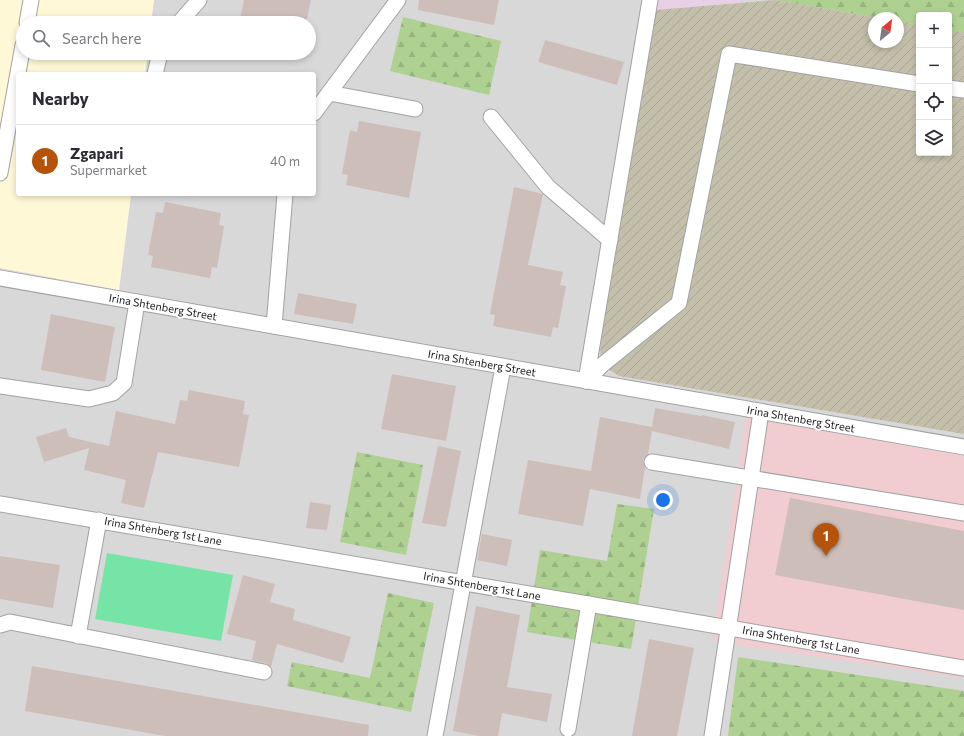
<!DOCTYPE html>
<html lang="en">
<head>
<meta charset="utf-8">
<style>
  body { margin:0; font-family:Commissioner,sans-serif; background:#f7f7f7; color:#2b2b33 }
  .controls { position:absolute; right:12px; top:12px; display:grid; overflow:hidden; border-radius:4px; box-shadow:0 2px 6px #0003 }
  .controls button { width:36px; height:36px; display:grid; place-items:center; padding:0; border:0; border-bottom:1px solid #e1e1e2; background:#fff; color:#2b2b33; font:20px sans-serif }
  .compass { position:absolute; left:868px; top:12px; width:36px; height:36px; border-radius:50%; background:#fff; box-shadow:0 2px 6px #0003; rotate:29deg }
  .you { position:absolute; left:663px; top:500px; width:14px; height:14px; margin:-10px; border:3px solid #fff; border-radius:50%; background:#1a73e8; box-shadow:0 0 0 6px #1a73e833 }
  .badge { display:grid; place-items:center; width:26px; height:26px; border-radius:50%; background:#b45309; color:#fff; font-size:13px; font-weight:700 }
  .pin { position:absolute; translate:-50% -33px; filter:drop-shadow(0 1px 2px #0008) }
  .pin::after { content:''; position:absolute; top:21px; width:14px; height:12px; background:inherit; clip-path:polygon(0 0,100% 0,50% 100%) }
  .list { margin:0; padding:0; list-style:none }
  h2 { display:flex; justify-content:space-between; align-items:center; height:52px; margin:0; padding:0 16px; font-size:17px }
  h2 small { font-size:13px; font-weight:400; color:#7c7c81 }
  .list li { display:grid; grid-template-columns:26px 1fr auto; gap:12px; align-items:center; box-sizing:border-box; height:72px; padding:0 16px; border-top:1px solid #e1e1e2 }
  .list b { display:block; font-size:15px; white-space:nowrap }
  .list p { margin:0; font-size:13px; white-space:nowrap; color:#7c7c81 }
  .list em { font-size:13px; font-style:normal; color:#7c7c81 }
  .icon { flex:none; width:22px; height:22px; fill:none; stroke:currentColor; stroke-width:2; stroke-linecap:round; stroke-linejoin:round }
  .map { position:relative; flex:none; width:964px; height:736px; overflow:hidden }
  .search { position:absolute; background:#fff; box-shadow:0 2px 6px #0003; left:16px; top:16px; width:300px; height:44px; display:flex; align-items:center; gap:10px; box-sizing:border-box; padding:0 14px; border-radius:22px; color:#7c7c81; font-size:15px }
  .panel { position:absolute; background:#fff; box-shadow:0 2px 6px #0003; left:16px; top:72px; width:300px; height:124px; border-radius:4px }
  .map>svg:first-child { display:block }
  .residential { fill:#d9d8d8; fill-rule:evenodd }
  .commercial { fill:#f1cdd1 }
  .industrial { fill:#e8d1e7 }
  .education { fill:#fff8d7 }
  .construction { fill:url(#construction-furrows) }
  .forest { fill:url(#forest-firs) }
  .pitch { fill:#76e4a7 }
  .building { fill:#cebeb9 }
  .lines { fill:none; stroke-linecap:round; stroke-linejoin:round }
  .lane-casing { stroke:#a2a2a2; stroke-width:17 }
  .lane { stroke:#fff; stroke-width:15 }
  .labels { text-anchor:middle; stroke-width:4; stroke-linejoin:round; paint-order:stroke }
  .street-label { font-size:11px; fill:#1b1b1b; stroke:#fff }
</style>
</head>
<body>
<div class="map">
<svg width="964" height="736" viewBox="0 0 964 736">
  <defs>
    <pattern id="construction-furrows" width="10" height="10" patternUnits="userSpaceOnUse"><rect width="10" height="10" fill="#c3bfab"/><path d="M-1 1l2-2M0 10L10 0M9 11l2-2" fill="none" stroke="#a7a493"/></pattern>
    <pattern id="forest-firs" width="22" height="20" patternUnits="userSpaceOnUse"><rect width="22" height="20" fill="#aed191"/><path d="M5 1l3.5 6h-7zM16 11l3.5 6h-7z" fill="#95b37c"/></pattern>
  </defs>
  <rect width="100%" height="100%" fill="#eee7e0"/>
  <path class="residential" d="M154,0h810v736h-964v-468l119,22 12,-96h183v-120h-169l3,-21h161v-30h-158zM919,15h30v138h-30zM874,18h24v24h-24z"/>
  <path class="commercial" d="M746,417l218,38v223l-252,-37z"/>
  <path class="industrial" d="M642,0h98l-1,3 -83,7z"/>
  <path class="education" d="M0,0h154l-3,23h-128v30h125l-3,21h-127v120h113l-12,96 -119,-22z"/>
  <path class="construction" d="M775,0l105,18h-6v24h24v-21l21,4v128h30v-123l15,2v402l-345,-58 -17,-11 -2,-14 7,-63 49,-278z"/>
  <g class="forest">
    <path d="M775,0h189v32l-15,-2v-15h-30v10l-21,-4v-3h-18z"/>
    <path d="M403,17l98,24 -12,54 -99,-24z"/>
    <path d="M357,452l66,13 -17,90 -66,-13z"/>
    <path d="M617,504l37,5 -23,140 -104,-17 13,-82 67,11z"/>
    <path d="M388,593l46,10 -23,109 -124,-26 5,-24 78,16z"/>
    <path d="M738,657l226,34v45h-236z"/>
  </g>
  <path class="pitch" d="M107,553l126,22 -12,66 -126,-22z"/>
  <g class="building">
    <path d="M244,0h67l-5,23h-67z"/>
    <path d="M419,0h80l-5,25 -76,-15z"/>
    <path d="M545,40l79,22 -7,23 -79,-23z"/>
    <path d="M359,121l62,11 -12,66 -63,-13 2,-10 -6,-1 8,-44 7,2z"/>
    <path d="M514,187l29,7 -15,71 35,7 -3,13 6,1 -8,42 -5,-1 -2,10 -58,-11 2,-11 -5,-1z"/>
    <path d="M165,202l56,11 -2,12 5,1 -7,42 -5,-1 -2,11 -59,-11 2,-11 -5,-1 8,-43 7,1z"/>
    <path d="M298,293l59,11 -4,20 -59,-10z"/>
    <path d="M51,314l64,13 -10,55 -64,-12z"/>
    <path d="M392,374l64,12 -10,55 -65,-12z"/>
    <path d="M189,390l56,11 -2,13 6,1 -10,52 -81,-15 -14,56 -23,-5 5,-23 -42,-10 5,-22 -45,14 -8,-25 30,-9 3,9 40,9 7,-35 59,13 5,-24 7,1z"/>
    <path d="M655,408l46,8 1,-1 33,7 -6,27 -77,-18 -4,23 -5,6 2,8 -5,31 -50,-10 -7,37 -65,-12 10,-54 63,11 9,-54 52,10z"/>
    <path d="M438,446l23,5 -15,76 -24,-4z"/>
    <path d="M790,498l174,33v79l-189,-35z"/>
    <path d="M310,502l21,3 -4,25 -21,-2z"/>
    <path d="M482,534l30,6 -5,26 -30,-6z"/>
    <path d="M0,556l60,9 -7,43 -53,-9z"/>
    <path d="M243,575l32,9 -5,18 25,7 -2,11 58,17 -8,26 -66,-19 -6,23 -5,-4 -14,-3 4,-19 -29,-7z"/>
    <path d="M476,606l44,9 -13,72 45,7 -5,28 -45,-9 -4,23h-19l-26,-5z"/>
    <path d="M649,639l45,9 -17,88h-45z"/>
    <path d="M32,666l337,59 -1,11h-203l-140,-25z"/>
  </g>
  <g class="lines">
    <defs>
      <g id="lane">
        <path d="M27,23l4,-23"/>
        <path d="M179,23l20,-23"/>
        <path d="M155,74l5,-21"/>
        <path d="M949,88l15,2"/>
        <path d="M329,93l86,16"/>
        <path d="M314,113l84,-113"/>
        <path d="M491,117l57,70 62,53"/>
        <path d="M0,173l23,-128"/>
        <path d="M0,278l964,169"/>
        <path d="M274,326l11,-132"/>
        <path d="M586,381l16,-16 77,-62 50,-249 190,30"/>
        <path d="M586,381l64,-381"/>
        <path d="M0,386l89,13 24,-6 11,-10 13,-81"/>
        <path d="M652,462l312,51"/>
        <path d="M0,504l964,164"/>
        <path d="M0,625l10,-3 254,50"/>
        <path d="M78,636l21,-116"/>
        <path d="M568,729l21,-125"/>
        <path d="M435,736l68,-369"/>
        <path d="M712,736l49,-324"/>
      </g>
    </defs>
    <use href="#lane" class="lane-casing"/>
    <use href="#lane" class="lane"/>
  </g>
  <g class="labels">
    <g class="street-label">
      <text transform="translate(163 307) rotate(10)" y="4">Irina Shtenberg Street</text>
      <text transform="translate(482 363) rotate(10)" y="4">Irina Shtenberg Street</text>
      <text transform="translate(801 419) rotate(10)" y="4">Irina Shtenberg Street</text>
      <text transform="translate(163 531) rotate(10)" y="4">Irina Shtenberg 1st Lane</text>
      <text transform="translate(482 586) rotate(10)" y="4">Irina Shtenberg 1st Lane</text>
      <text transform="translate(801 640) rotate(10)" y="4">Irina Shtenberg 1st Lane</text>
    </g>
  </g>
</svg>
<div class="controls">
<button>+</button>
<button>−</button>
<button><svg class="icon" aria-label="locate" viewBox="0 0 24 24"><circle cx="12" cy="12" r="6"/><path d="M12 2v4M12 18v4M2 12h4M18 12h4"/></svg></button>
<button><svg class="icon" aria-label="layers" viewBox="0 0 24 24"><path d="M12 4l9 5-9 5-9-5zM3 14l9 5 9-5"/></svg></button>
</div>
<svg class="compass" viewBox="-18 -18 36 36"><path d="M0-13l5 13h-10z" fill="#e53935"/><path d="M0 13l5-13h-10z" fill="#7c7c81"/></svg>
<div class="you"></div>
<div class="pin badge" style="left:826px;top:556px">1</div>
<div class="search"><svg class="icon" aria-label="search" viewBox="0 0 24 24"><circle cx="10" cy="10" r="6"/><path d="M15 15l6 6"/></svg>Search here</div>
<section class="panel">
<h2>Nearby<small></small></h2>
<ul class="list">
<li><span class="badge">1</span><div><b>Zgapari</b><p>Supermarket</p></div><em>40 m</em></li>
</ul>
</section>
</div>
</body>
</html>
